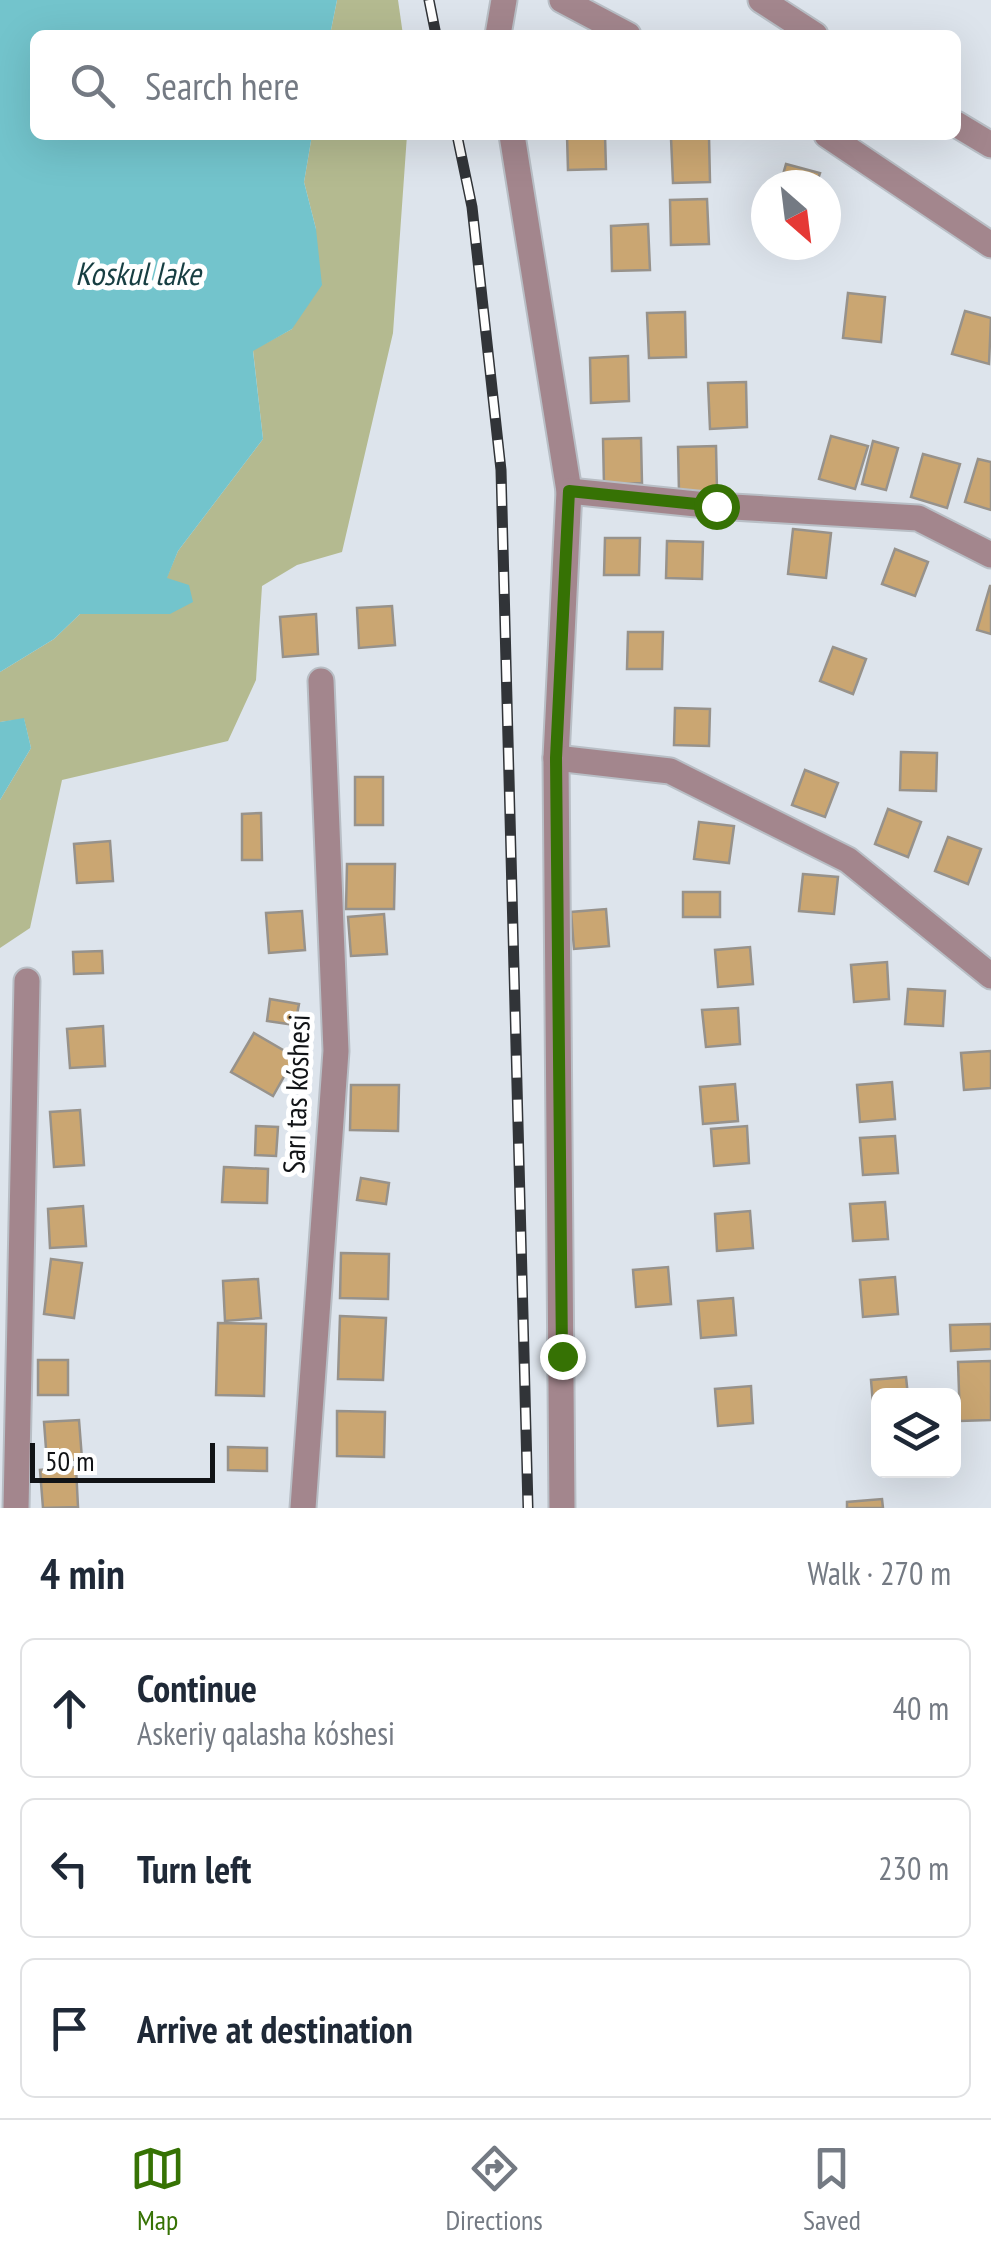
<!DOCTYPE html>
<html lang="en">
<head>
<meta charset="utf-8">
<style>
  body { margin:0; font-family:"PT Sans Narrow",sans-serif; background:#f6f6f7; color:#1f2937 }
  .controls { position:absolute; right:30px; bottom:30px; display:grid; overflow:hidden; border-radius:15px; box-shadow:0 10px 40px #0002 }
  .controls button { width:90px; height:90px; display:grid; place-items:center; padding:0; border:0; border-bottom:2px solid #e0e1e3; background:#fff; color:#1f2937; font:50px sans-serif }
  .compass { position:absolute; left:751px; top:170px; width:90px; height:90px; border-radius:50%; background:#fff; box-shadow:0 10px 40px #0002; rotate:152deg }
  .scale { position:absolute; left:30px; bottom:25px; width:185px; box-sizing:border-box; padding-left:10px; border:5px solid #111316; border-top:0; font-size:28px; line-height:35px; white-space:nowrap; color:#111316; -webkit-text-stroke:8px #fff; paint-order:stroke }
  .stop { position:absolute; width:30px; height:30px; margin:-22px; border:8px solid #367204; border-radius:50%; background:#fff }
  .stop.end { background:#367204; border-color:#fff; box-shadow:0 2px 10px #0008 }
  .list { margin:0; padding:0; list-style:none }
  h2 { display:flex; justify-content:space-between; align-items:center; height:130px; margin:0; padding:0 40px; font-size:42px }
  h2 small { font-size:32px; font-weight:400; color:#747a83 }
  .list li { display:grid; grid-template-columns:65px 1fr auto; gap:30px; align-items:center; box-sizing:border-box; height:140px; margin:0 20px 20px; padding:0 20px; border:2px solid #e0e1e3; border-radius:15px }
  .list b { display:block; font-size:38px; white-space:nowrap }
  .list p { margin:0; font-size:32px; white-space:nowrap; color:#747a83 }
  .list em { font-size:32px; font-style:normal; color:#747a83 }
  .icon { flex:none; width:55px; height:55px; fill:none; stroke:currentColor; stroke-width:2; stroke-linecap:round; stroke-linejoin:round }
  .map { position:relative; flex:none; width:991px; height:1508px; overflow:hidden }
  .search { position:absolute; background:#fff; box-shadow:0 10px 40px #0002; left:30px; right:30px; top:30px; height:110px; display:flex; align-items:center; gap:25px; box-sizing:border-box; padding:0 35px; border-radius:15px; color:#747a83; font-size:38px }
  .sheet { height:610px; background:#fff }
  nav { display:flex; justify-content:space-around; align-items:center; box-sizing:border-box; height:140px; border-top:2px solid #e0e1e3; background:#fff; font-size:28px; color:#747a83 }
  nav a { display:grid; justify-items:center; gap:5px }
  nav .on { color:#367204 }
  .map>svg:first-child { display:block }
  .green { fill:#b4ba90 }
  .water { fill:#73c4cc }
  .building { fill:#caa672; stroke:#97928b; stroke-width:2.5 }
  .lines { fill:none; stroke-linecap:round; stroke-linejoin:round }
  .street-casing { stroke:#b8bec5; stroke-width:29 }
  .street { stroke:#a3868d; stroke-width:25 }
  .rail-casing { stroke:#313438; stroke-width:11 }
  .rail { stroke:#fff; stroke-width:8; stroke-dasharray:22; stroke-linecap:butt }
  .route { stroke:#367204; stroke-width:12 }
  .labels { text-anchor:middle; stroke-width:10; stroke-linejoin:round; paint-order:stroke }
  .street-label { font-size:30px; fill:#111316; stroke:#fff }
  .water-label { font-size:32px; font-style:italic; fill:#173e42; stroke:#fff }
</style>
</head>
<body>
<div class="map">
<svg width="991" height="1508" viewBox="0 0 991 1508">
  <rect width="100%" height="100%" fill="#dde4ec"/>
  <g class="green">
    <path d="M337,0h61l5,35h-73z"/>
    <path d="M312,135h95l-14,198 -51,219 -45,13 -35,21 -6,94 -28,61 -166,39 -32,148 -30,20v-148l31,-52 -7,-29 -24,3v-50l54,-33 26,-25h90l-4,-35 12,-28 85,-112 -10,-89 39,-21 24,-100 -12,-47z"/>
  </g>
  <g class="water">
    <path d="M0,0h337l-7,35h-295v100h277l-8,47 12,47 6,56 -30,44 -39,22 10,88 -85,112 -11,27 22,7 4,17 -23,12h-90l-26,25 -54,33z"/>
    <path d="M24,718l7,30 -31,52v-78z"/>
  </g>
  <g class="building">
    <path d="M567,135h38l1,34 -38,1z"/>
    <path d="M709,137l1,45 -37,1 -2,-45z"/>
    <path d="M786,164l34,9 -4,12h-36z"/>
    <path d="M707,199l2,45 -38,1 -1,-45z"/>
    <path d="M648,224l2,46 -38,1 -1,-45z"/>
    <path d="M848,293l37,4 -4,45 -38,-4z"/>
    <path d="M965,311l26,7 -2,46 -37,-10z"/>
    <path d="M685,312l1,45 -37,1 -2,-45z"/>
    <path d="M628,356l1,45 -38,2 -1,-45z"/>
    <path d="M746,382l1,45 -37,2 -2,-46z"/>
    <path d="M831,436l37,10 -13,43 -36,-10z"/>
    <path d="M641,438l1,45 -38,2 -1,-46z"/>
    <path d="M873,441l25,7 -12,42 -24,-6z"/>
    <path d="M716,446l1,45 -38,1 -1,-45z"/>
    <path d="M923,454l37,10 -13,44 -36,-11z"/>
    <path d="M978,459l13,3v48l-26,-8z"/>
    <path d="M793,529l38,4 -5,45 -38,-4z"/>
    <path d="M605,538h35l-1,37h-35z"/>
    <path d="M667,541l36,1 -1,37 -36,-1z"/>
    <path d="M895,549l33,13 -13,34 -33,-12z"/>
    <path d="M990,586h1v48l-14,-4z"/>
    <path d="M392,606l3,39 -36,3 -2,-40z"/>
    <path d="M316,614l2,40 -35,3 -3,-40z"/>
    <path d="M628,632h35l-1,37h-35z"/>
    <path d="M833,647l33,12 -13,35 -33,-13z"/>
    <path d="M675,708l35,1 -1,37 -35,-1z"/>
    <path d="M901,752l36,1 -1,38 -36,-1z"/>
    <path d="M805,770l33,13 -13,34 -33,-12z"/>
    <rect x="355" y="777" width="28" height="48"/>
    <path d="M888,809l33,13 -13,35 -33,-13z"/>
    <path d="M261,813l1,47h-20v-46z"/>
    <path d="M699,822l35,4 -5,37 -35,-4z"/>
    <path d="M948,837l33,12 -13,35 -33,-13z"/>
    <path d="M110,841l3,40 -36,2 -3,-39z"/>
    <path d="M347,864h48l-1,45h-48z"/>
    <path d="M803,874l35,3 -4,37 -35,-3z"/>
    <rect x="683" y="892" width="37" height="25"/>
    <path d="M606,909l3,37 -35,3 -3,-37z"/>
    <path d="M302,911l3,39 -36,3 -3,-40z"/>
    <path d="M384,914l3,40 -36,2 -3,-39z"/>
    <path d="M750,947l3,37 -35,3 -3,-37z"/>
    <path d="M102,951l1,22 -29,1 -1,-22z"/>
    <path d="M887,962l2,37 -35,3 -3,-37z"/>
    <path d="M908,989l37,2 -2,35 -38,-2z"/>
    <path d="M270,999l29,5 -4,21 -28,-4z"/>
    <path d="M738,1008l2,36 -34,3 -4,-37z"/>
    <path d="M103,1026l2,40 -35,2 -3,-39z"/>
    <path d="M254,1033l41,24 -22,39 -42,-24z"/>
    <path d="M991,1051v37l-27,2 -3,-37z"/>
    <path d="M892,1082l3,37 -35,3 -3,-37z"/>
    <path d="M735,1084l3,37 -35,3 -3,-37z"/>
    <path d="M351,1085h48l-1,46 -48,-1z"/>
    <path d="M80,1110l4,55 -30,2 -4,-55z"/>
    <path d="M256,1126l22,1 -2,29 -21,-1z"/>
    <path d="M747,1126l2,37 -35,3 -3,-37z"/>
    <path d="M895,1136l3,37 -35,2 -3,-37z"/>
    <path d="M224,1167l44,2 -1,34 -45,-1z"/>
    <path d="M361,1178l28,5 -3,21 -29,-4z"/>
    <path d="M885,1202l3,37 -35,2 -3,-37z"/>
    <path d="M83,1206l3,40 -36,2 -2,-39z"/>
    <path d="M750,1211l3,37 -36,3 -2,-37z"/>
    <path d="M341,1253l48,1 -1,45 -48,-1z"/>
    <path d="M51,1259l31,4 -8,55 -30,-4z"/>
    <path d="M668,1267l3,37 -35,3 -3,-37z"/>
    <path d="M895,1277l3,37 -35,3 -3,-37z"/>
    <path d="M258,1279l3,39 -36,3 -2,-40z"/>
    <path d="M733,1298l3,37 -35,3 -3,-37z"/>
    <path d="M340,1316l46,2 -3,62 -45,-1z"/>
    <path d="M218,1323l48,1 -2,72 -48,-1z"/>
    <path d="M991,1324v25l-40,2 -1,-26z"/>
    <rect x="38" y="1360" width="30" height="35"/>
    <path d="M991,1361v59l-31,1 -2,-59z"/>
    <path d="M906,1377l2,19h-30v20l-4,1 -3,-37z"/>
    <path d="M751,1386l2,37 -35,3 -3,-37z"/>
    <path d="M337,1411l48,1 -1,45 -47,-1z"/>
    <path d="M79,1420l3,39 -35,3 -3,-40z"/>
    <path d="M228,1447l39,1v23l-39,-1z"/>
    <path d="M76,1467l2,40 -35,1 -3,-38z"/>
    <path d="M882,1499l1,9h-36v-6z"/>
  </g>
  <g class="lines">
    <defs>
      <g id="street">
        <path d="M562,0l66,35"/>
        <path d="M761,0l54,35"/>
        <path d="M498,35l6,-35"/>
        <path d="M956,124l35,21"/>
        <path d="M512,135l57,356 -13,267 6,750"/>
        <path d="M827,135l164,110"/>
        <path d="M569,491l147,15 202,12 73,37"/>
        <path d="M556,758l114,13 178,89 143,116"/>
        <path d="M16,1508l11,-527"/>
        <path d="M303,1508l33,-457 -15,-370"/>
      </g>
    </defs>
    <use href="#street" class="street-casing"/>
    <use href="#street" class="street"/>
    <defs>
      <g id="rail">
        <path d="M429,0l7,35"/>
        <path d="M457,135l15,72 29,263 27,1038"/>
      </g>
    </defs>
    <use href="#rail" class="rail-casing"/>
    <use href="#rail" class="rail"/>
  </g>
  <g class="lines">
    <path class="route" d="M562,1356l-6,-598 13,-267 147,15"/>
  </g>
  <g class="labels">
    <g class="street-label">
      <text transform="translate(297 1094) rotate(-88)" y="10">Sarı tas kóshesi</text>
    </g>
    <g class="water-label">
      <text x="138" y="285">Koskul lake</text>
    </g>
  </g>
</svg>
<div class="controls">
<button><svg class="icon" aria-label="layers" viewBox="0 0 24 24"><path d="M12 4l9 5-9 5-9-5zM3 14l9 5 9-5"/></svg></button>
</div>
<svg class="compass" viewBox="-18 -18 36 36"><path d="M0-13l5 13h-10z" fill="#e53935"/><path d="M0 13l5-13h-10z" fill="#747a83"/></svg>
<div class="scale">50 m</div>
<div class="stop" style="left:716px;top:506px"></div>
<div class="stop end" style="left:562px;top:1356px"></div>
<div class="search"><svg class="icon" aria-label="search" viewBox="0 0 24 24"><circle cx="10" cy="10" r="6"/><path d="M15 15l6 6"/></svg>Search here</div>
</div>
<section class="sheet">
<h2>4 min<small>Walk · 270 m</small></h2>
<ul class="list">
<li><svg class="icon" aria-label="ahead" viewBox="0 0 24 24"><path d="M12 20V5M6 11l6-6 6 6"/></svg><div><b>Continue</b><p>Askeriy qalasha kóshesi</p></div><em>40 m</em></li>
<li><svg class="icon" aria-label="left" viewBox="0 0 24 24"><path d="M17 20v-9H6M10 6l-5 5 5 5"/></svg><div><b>Turn left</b></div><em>230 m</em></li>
<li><svg class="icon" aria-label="arrive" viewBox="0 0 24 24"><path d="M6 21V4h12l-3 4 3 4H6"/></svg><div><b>Arrive at destination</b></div></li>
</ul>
</section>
<nav>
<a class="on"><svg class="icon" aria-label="map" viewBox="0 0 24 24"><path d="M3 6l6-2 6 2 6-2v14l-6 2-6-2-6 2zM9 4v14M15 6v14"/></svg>Map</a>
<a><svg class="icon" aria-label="directions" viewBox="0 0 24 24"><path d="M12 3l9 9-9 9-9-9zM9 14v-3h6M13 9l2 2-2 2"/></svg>Directions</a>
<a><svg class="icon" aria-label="saved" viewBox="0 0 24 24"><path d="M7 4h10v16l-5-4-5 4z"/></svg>Saved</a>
</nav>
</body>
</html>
